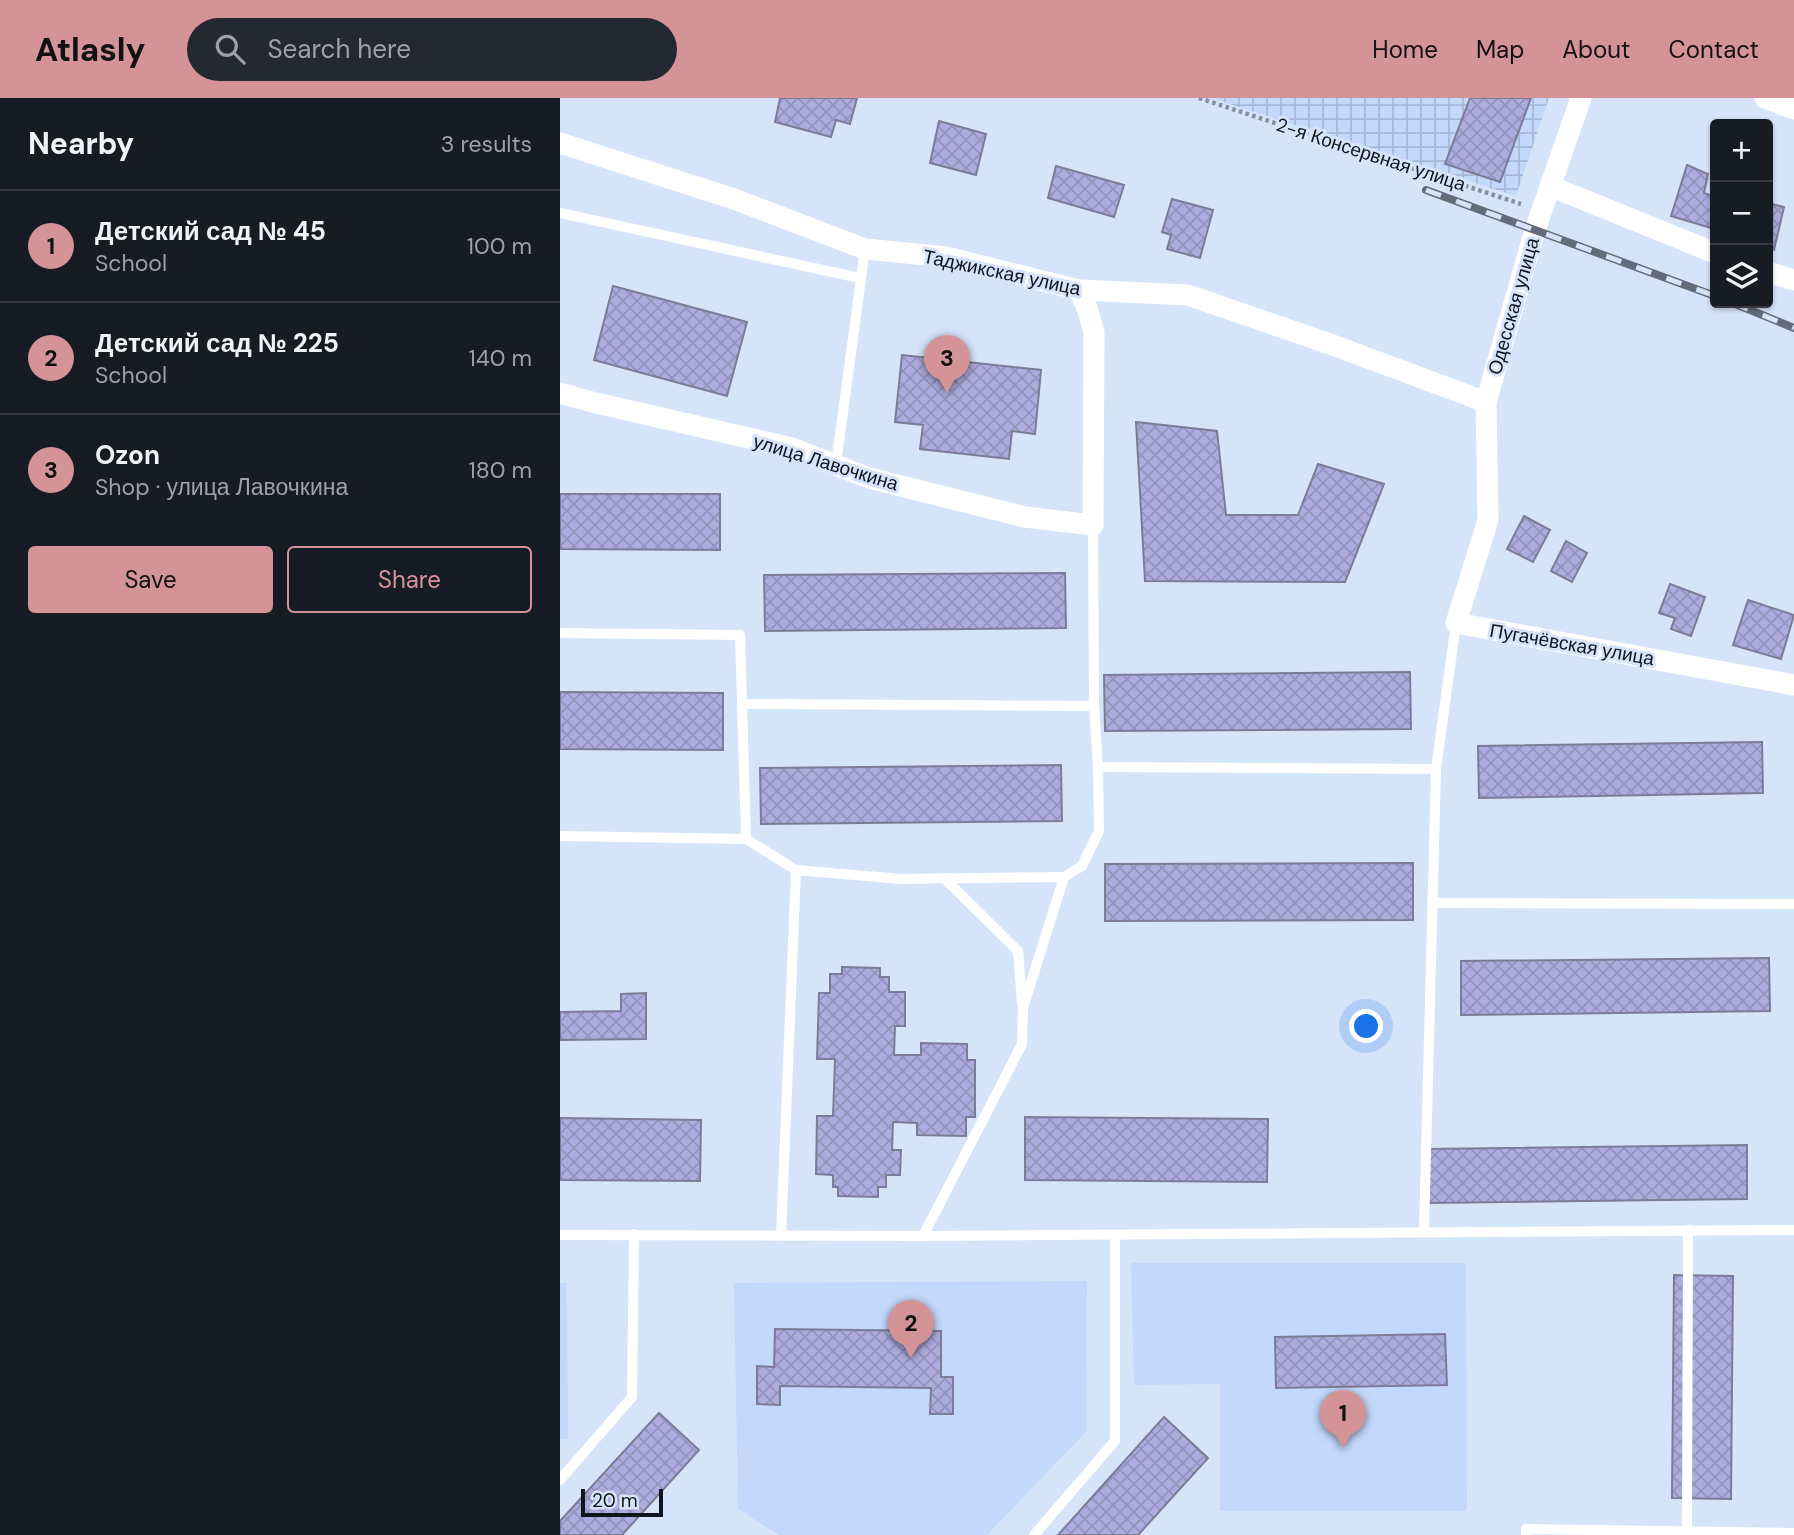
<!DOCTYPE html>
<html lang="en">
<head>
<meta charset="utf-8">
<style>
  body { margin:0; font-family:"DM Sans",sans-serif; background:#242831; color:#f1f3f6 }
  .controls { position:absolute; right:21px; top:21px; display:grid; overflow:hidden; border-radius:7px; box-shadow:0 2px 5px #0004 }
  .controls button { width:63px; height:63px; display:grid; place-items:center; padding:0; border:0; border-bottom:2px solid #363941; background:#171b24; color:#f1f3f6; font:35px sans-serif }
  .scale { position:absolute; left:21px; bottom:18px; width:82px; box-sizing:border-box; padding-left:7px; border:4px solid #0f151e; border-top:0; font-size:19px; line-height:24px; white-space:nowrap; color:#0f151e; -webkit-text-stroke:5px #d6e4fa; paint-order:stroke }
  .you { position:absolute; left:807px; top:929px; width:24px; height:24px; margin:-18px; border:5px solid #fff; border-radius:50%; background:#1a73e8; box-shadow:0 0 0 10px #1a73e833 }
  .badge { display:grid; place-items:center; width:46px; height:46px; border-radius:50%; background:#d49397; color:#111; font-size:23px; font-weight:700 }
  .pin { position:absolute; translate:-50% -58px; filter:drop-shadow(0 2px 4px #0008) }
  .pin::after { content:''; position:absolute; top:37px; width:24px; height:21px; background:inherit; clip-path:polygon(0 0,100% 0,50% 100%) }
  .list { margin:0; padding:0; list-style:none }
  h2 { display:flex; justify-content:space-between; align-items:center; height:91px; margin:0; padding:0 28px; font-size:30px }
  h2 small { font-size:23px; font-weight:400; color:#9ea1a6 }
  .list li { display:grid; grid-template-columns:46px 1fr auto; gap:21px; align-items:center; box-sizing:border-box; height:112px; padding:0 28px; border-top:2px solid #363941 }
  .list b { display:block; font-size:26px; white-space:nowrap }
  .list p { margin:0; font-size:23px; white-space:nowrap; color:#9ea1a6 }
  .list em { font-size:23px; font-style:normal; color:#9ea1a6 }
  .actions { display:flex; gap:14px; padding:21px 28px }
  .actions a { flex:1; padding:16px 0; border:2px solid #d49397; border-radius:7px; text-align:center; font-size:24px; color:#d49397 }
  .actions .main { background:#d49397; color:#111 }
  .icon { flex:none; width:38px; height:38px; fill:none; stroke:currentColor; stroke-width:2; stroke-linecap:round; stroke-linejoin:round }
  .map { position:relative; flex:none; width:1234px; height:1437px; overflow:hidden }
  header { display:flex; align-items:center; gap:42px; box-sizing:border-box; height:98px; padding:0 35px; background:#d49397; color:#111 }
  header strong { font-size:33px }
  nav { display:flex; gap:38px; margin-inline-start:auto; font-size:24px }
  .search { width:490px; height:63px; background:#242831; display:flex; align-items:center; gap:18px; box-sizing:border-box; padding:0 24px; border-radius:38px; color:#9ea1a6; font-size:26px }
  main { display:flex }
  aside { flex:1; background:#171b24 }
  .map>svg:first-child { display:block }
  .built { fill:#c3d8fa }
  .industrial { fill:url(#industrial-grid) }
  .building { fill:url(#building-cross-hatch); stroke:#7c7c98; stroke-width:2 }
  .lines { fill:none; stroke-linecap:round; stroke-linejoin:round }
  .path { stroke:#848fa0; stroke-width:4.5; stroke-dasharray:3.5 3.5; stroke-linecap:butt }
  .service { stroke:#fff; stroke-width:10 }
  .minor { stroke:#fff; stroke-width:21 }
  .rail-casing { stroke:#626c7a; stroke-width:8 }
  .rail { stroke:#d6e4fa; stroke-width:5; stroke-dasharray:16; stroke-linecap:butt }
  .labels { text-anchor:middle; stroke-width:6; stroke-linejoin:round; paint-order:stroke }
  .street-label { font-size:19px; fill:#0f151e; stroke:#d6e4fa }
</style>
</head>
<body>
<header>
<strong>Atlasly</strong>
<div class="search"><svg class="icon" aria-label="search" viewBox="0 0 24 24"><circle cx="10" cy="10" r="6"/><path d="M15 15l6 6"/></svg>Search here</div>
<nav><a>Home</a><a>Map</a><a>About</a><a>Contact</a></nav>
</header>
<main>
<aside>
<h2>Nearby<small>3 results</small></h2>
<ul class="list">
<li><span class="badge">1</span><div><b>Детский сад № 45</b><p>School</p></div><em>100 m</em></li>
<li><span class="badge">2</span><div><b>Детский сад № 225</b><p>School</p></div><em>140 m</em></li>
<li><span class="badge">3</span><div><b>Ozon</b><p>Shop · улица Лавочкина</p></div><em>180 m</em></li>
</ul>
<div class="actions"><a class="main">Save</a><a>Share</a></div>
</aside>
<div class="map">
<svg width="1234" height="1437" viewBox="0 0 1234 1437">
  <defs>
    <pattern id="industrial-grid" width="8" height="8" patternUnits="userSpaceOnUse" patternTransform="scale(1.75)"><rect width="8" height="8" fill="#c3d8fa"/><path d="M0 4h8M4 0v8" fill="none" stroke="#a6b8d6"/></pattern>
    <pattern id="building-cross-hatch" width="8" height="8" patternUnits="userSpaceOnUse" patternTransform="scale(1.75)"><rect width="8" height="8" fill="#acacde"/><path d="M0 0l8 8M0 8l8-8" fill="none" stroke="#9393be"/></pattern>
  </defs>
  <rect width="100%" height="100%" fill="#d6e4fa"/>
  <g class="built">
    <path d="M571,1165h335l1,248h-247v-127l-86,1z"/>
    <path d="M527,1183l-1,151 -99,103h-208l-41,-26 -4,-226z"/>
    <path d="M0,1185h7l1,156h-8z"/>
  </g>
  <path class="industrial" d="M651,0h338l-33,98z"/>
  <g class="building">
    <path d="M220,0h77l-7,26 -14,-4 -5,17 -56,-15z"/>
    <path d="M910,0h61l-31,84 -55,-18z"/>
    <path d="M379,23l47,13 -10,41 -46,-12z"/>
    <path d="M1127,67l21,9 -4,19 11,4 -1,32 -43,-13z"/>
    <path d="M496,68l68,19 -10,32 -66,-19z"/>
    <path d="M612,101l41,11 -13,48 -33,-9 4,-14 -9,-3z"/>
    <path d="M1208,105l16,4 -10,43 -6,-2z"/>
    <path d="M53,188l134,36 -20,74 -133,-36z"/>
    <path d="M342,257l139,15 -6,64 -23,-3 -3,28 -89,-10 3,-24 -28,-3z"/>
    <path d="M576,324l81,9 9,84h72l20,-51 66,20 -39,98 -200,-1z"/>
    <path d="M0,396h160v56l-160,-1z"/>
    <path d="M964,418l26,14 -17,32 -26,-13z"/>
    <path d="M1006,443l21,12 -15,29 -21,-11z"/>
    <path d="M505,475l1,55 -301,3 -1,-56z"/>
    <path d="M1110,486l35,13 -14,39 -20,-7 4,-11 -16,-5z"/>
    <path d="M1188,502l46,15 -13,44 -48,-14z"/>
    <path d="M850,574l1,57 -306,2 -1,-56z"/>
    <path d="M0,594l163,1v57l-163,-1z"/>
    <path d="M1202,644l1,51 -284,5 -1,-52z"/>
    <path d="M501,667l1,56 -301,3 -1,-56z"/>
    <path d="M853,765v57l-308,1v-57z"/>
    <path d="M1209,860l1,53 -309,4v-54z"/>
    <path d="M282,869l38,1v9h9v15h16v34h-10l-1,29h27v-12l46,1v16h8v57h-9v19l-49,-1v-12l-24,-1 -1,28h9l-1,25h-14v12h-8v10l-40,-1v-9h-5v-12l-17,-1 1,-58h16l2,-57h-18l2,-66h11v-19h12z"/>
    <path d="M86,895v46l-86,1v-28l61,-1v-17z"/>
    <path d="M465,1019l243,2 -1,63 -242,-2z"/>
    <path d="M0,1020l141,2 -1,61 -140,-1z"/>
    <path d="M1187,1047v54l-318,4 -1,-54z"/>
    <path d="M1114,1177l59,1 -2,223 -59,-1z"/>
    <path d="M215,1231l166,2v46h12v37h-23l1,-26 -151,-2v19l-23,-1v-38l17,1z"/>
    <path d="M885,1236l2,51 -171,3 -1,-51z"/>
    <path d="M99,1315l40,37 -77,85h-62v-14z"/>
    <path d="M604,1319l44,41 -70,77h-80z"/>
  </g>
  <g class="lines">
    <path class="path" d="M639,0l322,106"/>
    <g class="service">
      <path d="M0,115l300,65"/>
      <path d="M276,366l29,-215"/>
      <path d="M0,535l180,2 6,204 50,31 -15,366"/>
      <path d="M183,606l351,2 -1,-181"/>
      <path d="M534,608l4,61 338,2"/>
      <path d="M0,738l186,3"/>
      <path d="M236,772l105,9 163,-2 -41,131 -1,36 -99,192"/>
      <path d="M504,779l18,-11 17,-35 -1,-64"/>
      <path d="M384,780l74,73 4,51"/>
      <path d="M872,805l362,1"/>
      <path d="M864,1134l12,-463 20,-146"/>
      <path d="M0,1137l363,1 871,-6"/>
      <path d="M0,1382l72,-83 2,-163"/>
      <path d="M1127,1433l1,-301"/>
      <path d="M474,1437l81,-94v-206"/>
      <path d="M966,1437v-6l268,4"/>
    </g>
    <g class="minor">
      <path d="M1021,0l-46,132 -49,172 2,118 -32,103 338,62"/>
      <path d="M1205,0l29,11"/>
      <path d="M0,45l174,56 131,50 82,8 132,33 109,5 142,49 156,58"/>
      <path d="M990,88l165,67"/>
      <path d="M1208,174l26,8"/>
      <path d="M0,295l32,9 200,46 77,30 156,39 68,8 1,-193 -7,-24 -8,-18"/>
    </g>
    <defs>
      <g id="rail">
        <path d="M866,92l289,106"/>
        <path d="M1173,205l61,25"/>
      </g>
    </defs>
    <use href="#rail" class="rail-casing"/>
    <use href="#rail" class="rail"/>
  </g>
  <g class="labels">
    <g class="street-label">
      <text transform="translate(811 56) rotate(18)" y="7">2-я Консервная улица</text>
      <text transform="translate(442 174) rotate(12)" y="7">Таджикская улица</text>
      <text transform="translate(953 208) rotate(-74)" y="7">Одесская улица</text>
      <text transform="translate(266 364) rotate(17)" y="7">улица Лавочкина</text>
      <text transform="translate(1012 546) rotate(10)" y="7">Пугачёвская улица</text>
    </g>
  </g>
</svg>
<div class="controls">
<button>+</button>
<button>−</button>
<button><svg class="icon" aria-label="layers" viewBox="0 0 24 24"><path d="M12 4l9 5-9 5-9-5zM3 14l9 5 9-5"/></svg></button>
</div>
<div class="scale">20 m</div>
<div class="you"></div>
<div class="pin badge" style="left:783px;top:1350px">1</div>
<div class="pin badge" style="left:351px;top:1260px">2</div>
<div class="pin badge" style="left:387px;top:295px">3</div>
</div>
</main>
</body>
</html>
